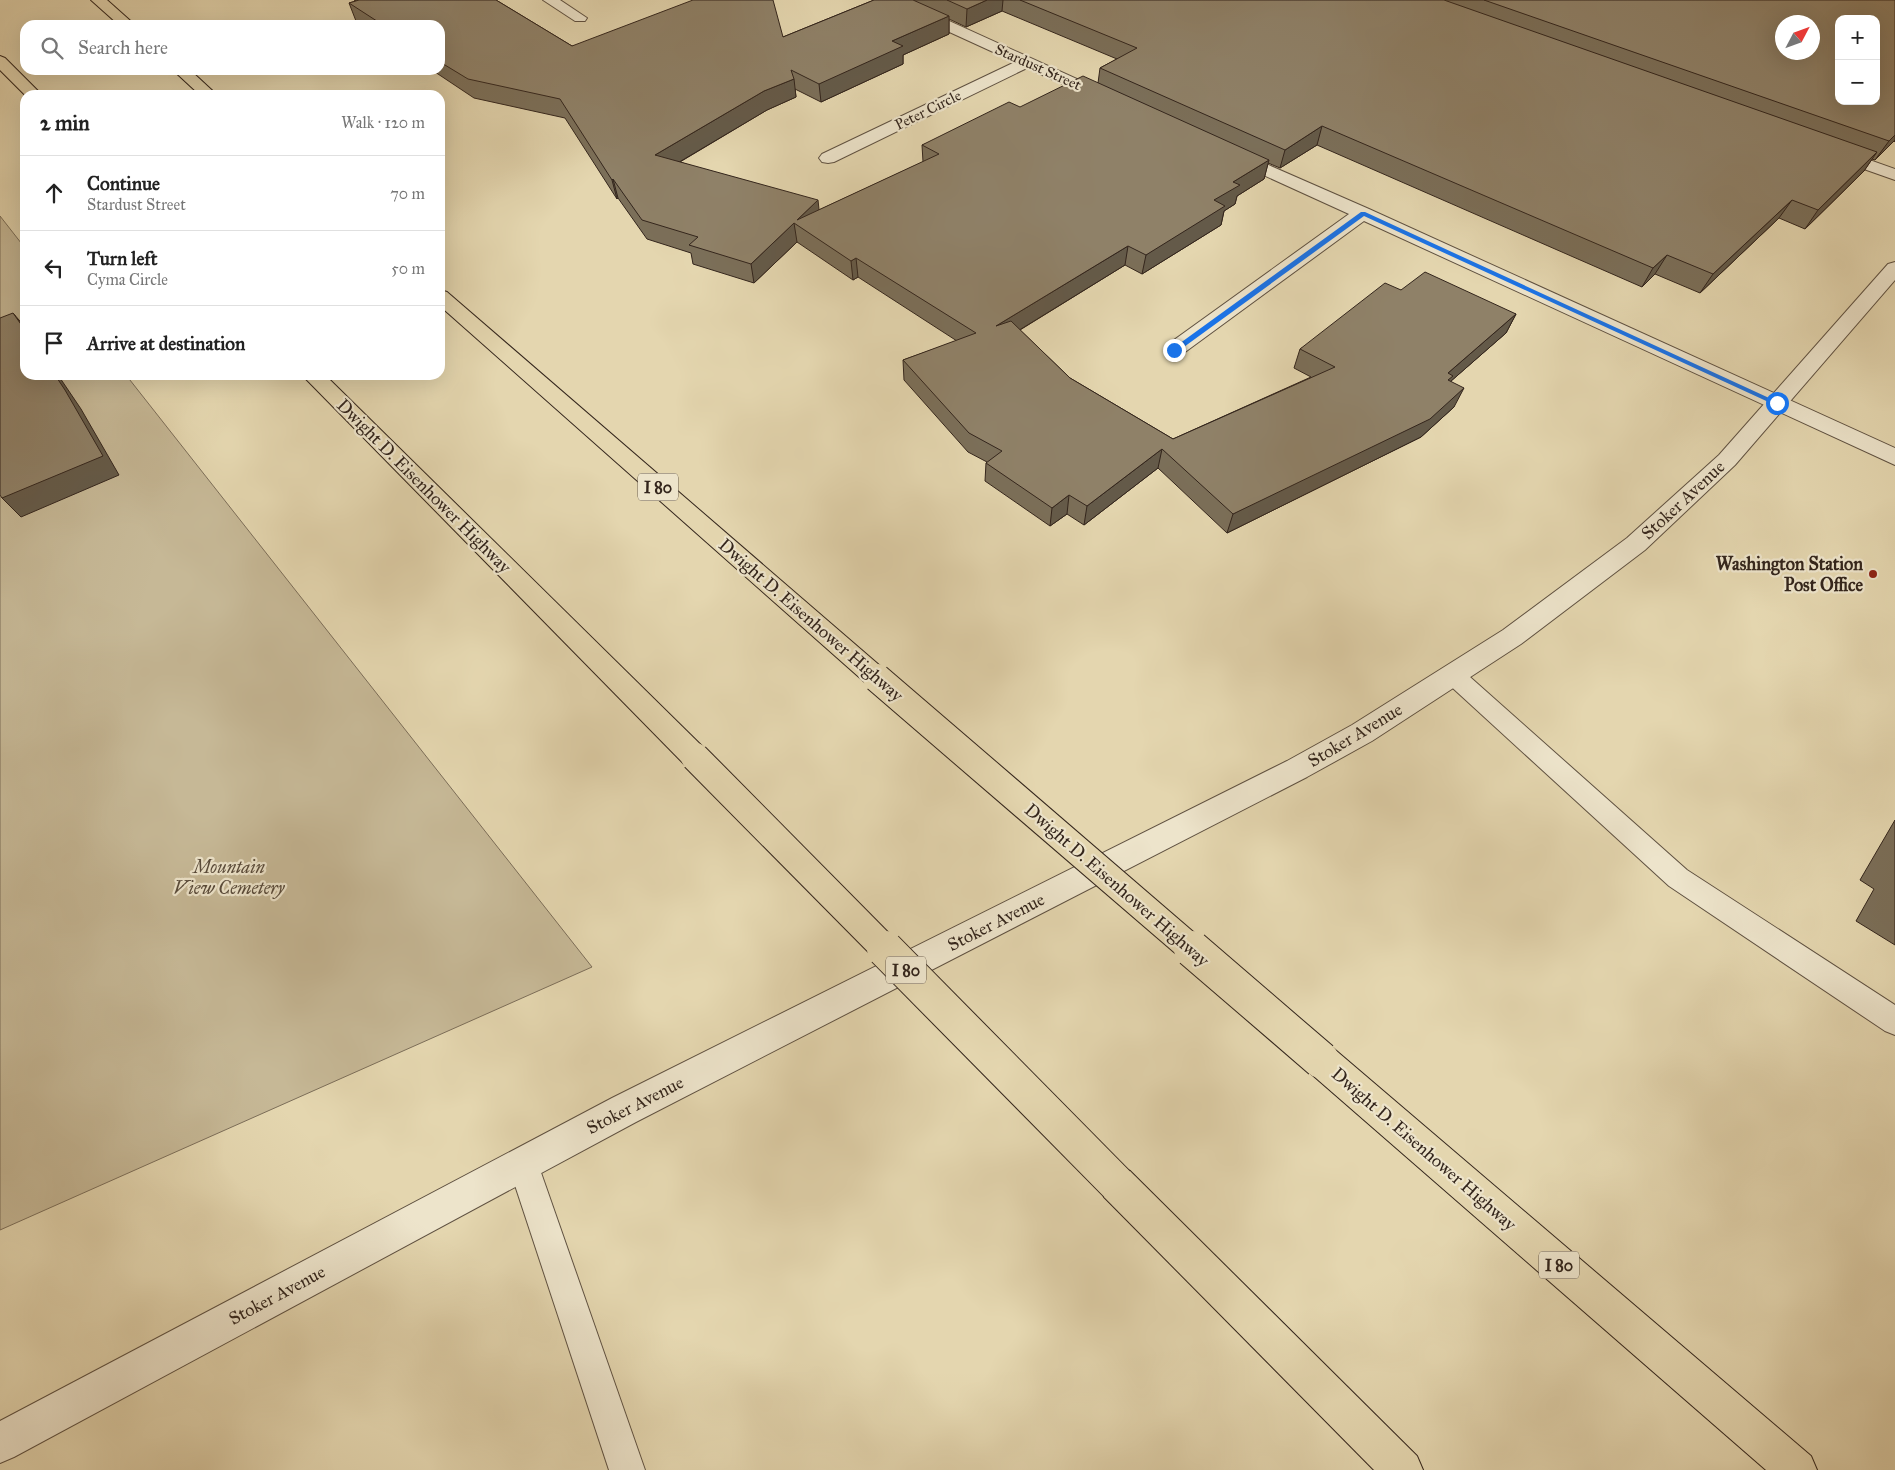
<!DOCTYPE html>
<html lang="en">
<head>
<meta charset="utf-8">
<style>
  body { margin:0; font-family:"IM FELL Great Primer",serif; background:#f6f6f6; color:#222 }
  .controls { position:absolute; right:15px; top:15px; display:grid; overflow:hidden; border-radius:10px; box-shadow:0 5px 20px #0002 }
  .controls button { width:45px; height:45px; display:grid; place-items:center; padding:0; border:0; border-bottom:1px solid #e0e0e0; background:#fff; color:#222; font:25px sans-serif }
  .compass { position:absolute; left:1775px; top:15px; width:45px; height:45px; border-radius:50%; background:#fff; box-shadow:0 5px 20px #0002; rotate:49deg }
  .stop { position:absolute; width:15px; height:15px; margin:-11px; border:4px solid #1a73e8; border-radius:50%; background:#fff }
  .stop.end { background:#1a73e8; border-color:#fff; box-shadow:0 1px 5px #0008 }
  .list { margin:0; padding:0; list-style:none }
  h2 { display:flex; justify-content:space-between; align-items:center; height:65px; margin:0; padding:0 20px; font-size:21px }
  h2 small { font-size:16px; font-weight:400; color:#767676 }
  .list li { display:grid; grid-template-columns:32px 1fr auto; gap:15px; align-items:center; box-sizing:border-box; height:75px; padding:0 20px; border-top:1px solid #e0e0e0 }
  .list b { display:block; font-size:19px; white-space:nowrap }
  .list p { margin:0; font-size:16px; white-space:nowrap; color:#767676 }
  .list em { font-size:16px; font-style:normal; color:#767676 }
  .icon { flex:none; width:28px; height:28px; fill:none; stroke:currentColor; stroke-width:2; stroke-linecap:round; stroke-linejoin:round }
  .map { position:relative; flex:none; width:1895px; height:1470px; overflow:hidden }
  .search { position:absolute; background:#fff; box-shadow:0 5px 20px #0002; left:20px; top:20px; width:425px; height:55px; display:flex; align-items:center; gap:12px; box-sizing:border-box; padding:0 18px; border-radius:15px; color:#767676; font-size:19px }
  .panel { position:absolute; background:#fff; box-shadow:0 5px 20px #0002; left:20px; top:90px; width:425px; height:290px; border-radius:15px }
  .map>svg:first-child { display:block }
  .green { fill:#c6b896; stroke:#7c6e59 }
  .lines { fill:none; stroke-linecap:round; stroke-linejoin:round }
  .service-casing { stroke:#5f5141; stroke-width:2 }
  .minor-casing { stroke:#5f5141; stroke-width:2 }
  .tertiary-casing { stroke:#5f5141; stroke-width:2 }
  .motorway-casing { stroke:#33251c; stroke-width:2 }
  .service { fill:#ede4cb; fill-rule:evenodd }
  .minor { fill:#ede4cb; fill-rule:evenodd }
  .tertiary { fill:#ede4cb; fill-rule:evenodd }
  .motorway { fill:#e4d6af; fill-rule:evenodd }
  .motorway-bridge-far1-casing { stroke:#33251c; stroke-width:30; stroke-linecap:butt }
  .motorway-bridge-casing { stroke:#33251c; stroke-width:38; stroke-linecap:butt }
  .motorway-bridge-far1 { stroke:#e4d6af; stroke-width:28 }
  .motorway-bridge { stroke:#e4d6af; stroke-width:36 }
  .wall { fill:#7b6f59; stroke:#33251c; fill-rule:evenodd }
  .shaded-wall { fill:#645a49; stroke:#33251c }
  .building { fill:#8f8168; stroke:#33251c; fill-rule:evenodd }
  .route { fill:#1a73e8 }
  .poi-dot { fill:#8f2418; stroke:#ede4cb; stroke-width:2 }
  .labels { text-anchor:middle; stroke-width:4.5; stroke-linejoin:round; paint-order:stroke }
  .far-street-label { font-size:15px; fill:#33251c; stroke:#ede4cb }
  .shield { fill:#ede4cb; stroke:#6b5e50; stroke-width:1 }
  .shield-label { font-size:16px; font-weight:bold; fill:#33251c }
  .street-label { font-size:18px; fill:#33251c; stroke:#ede4cb }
  .poi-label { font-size:18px; font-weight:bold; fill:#33251c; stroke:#ede4cb; text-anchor:end }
  .park-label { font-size:18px; font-style:italic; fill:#584a3a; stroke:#ede4cb }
</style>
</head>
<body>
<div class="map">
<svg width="1895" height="1470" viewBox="0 0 1895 1470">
  <rect width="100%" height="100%" fill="#e4d6af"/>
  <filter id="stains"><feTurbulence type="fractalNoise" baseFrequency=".004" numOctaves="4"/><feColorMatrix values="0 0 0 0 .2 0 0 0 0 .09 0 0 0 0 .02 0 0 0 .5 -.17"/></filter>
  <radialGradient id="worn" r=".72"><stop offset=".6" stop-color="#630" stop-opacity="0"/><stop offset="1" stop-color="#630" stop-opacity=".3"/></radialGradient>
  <path class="green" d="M0,216l25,32v127h101l466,592 -592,263z"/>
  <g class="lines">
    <defs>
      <g id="service">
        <path d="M1453,666l8,3 226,201 208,135v30l-10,-4 -216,-145 -224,-205 -3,-6 3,-6z"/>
        <path d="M523,1149l11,4 4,11 107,306h-36l-101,-306 4,-11z"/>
      </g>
      <g id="minor">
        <path d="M543,0h17l27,18 -2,3h-10z"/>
        <path d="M884,0h19l209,95 2,3 -2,3h-12l-73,-33 -193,94 -6,1 -6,-1 -3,-4 3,-4 193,-92 -129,-59z"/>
        <path d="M1833,147l62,22v11l-68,-24 -3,-4 3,-4z"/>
        <path d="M1232,149l137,60 526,239v17l-531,-244 -183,134 -7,1 -7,-1 -3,-5 3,-5 182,-131 -123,-56 -3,-4 3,-4z"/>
      </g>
      <path id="tertiary" d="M1895,262v18l-160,185 -90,85 -124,94 -149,97 -65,36 -671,345 -622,335 -14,6v-42l612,-323 675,-337 65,-36 151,-95 124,-92 92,-83 169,-191z"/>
      <g id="motorway">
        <path d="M91,0h16l28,25h-16z"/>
        <path d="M0,56l5,2 37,37h-17l-25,-25z"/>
        <path d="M173,70h17l27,25h-17z"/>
        <path d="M440,290l7,2 439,379 4,7 -4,7 -9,4 -9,-4 -428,-379z"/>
        <path d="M302,375h23l380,374 4,8 -4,8 -10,4 -10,-4z"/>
        <path d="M1321,1043l12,5 478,408 6,14h-51l-457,-398 -5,-12 5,-12z"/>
        <path d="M1117,1166l13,5 287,285 6,14h-49l-270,-273 -5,-13 5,-13z"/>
      </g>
    </defs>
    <use href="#service" class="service-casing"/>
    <use href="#minor" class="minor-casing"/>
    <use href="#tertiary" class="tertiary-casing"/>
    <use href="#motorway" class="motorway-casing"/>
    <use href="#service" class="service"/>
    <use href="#minor" class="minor"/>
    <use href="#tertiary" class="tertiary"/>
    <use href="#motorway" class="motorway"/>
    <defs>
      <g id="motorway-bridge-far1">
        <path d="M877,678l316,272"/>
        <path d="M695,757l191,193"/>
      </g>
      <g id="motorway-bridge">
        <path d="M885,949l232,235"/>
        <path d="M1192,949l129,111"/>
      </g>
    </defs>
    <use href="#motorway-bridge-far1" class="motorway-bridge-far1-casing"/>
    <use href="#motorway-bridge" class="motorway-bridge-casing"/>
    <use href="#motorway-bridge-far1" class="motorway-bridge-far1"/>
    <use href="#motorway-bridge" class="motorway-bridge"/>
  </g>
  <g class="wall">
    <path d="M354,0h142l76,46 211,-9 91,-37h1021v142l-1,-1 -19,19 -3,-1 -8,12 -59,58 -26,-11 -79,75 -45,-19 -13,13 -325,-142 -37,23 -12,-5 -4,16 -27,17 -2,8 -11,7 -3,14 -79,49 -17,-9 -105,65 50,48 103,61 138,-62 -17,-9 6,-19 101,-59 115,24 -10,19 -55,48 3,26 -33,30 -194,96 -69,-65 -74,57 -17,-11 -17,12 -65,-45 1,-18 1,-1 -19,-10 -64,-72 -1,-20 54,-19 -99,-64 -5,3 -56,-38 -43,41 -61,-19 -2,-11 -44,-14 -29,-41 -1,1 -52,-81 -91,-20 -42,-28h8v-45h-78l-6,-4 -7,-18 7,-2zM1002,11l115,48 -17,9 -2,15 -176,62 1,17 -104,48 -139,-48 87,-52 29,-13 -1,-8 26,13 82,-38v-9l46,-21v-15l17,8z"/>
    <path d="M1895,820v125l-39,-24 18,-32 -14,-9z"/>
  </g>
  <g class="shaded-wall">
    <path d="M987,0h16l-1,11 -36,16 1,-18z"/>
    <path d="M949,16v18l-46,21v9l-82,38 -2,-18 73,-43z"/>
    <path d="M794,79l2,18 -29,13 -108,64 -4,-19 109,-64z"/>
    <path d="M1322,126l-5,19 -37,23 5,-18z"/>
    <path d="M1895,135v5l-20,20 14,-19z"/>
    <path d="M1877,152l-13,19 -59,58 13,-19z"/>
    <path d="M1269,160l-5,19 -27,17 -2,8 -11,7 -3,14 -79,49 4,-19 68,-55 19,-18z"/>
    <path d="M613,179l5,19 -1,1 -5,-19z"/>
    <path d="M818,200l2,19 -23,1z"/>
    <path d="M1792,200l-13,18 -79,75 13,-19z"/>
    <path d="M794,223l3,19 -43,41 -3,-19z"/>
    <path d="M1128,246l-3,19 -130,80 1,-19z"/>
    <path d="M1667,255l-12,19 -13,13 11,-19z"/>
    <path d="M856,258l2,19 -5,3 -2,-19z"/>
    <path d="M13,313l12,14v3z"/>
    <path d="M1516,314l-10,19 -56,49 -6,13 4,-22z"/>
    <path d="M55,375h3l23,34 38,66 -98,42 -19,-19z"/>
    <path d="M1464,388l-10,19 -33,30 -194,96 6,-19z"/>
    <path d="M1162,449l-4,19 -74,57 3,-19z"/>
    <path d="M1069,495l-2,19 -17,12 2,-18z"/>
  </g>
  <g class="building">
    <path d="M359,0h137l76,46 121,-46h80l10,37 91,-37h39l36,16 -57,25 11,5 -84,38 -28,-14 3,9 -30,12 -109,64 163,45 -21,20 142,-66 -17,-9 87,-43 11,5 63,-31 186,84 -36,22 7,3 -26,15 11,6 -79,49 -18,-9 -132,80 15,-5 59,57 103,61 162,-72 -35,-18 85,-66 16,7 24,-18 91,42 -68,59 5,3 -5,4 16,8 -34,31 -197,95 -71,-65 -75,57 -18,-11 -17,13 -66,-45 16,-12 -33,-18 -66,-73 73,-27 -120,-75 -5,3 -57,-38 -43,41 -62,-19 9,-8 -56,-17 -29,-41 -1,1 -52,-81 -92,-20 -28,-17v-37h-57l-34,-22z"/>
    <path d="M947,0h40l-20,9z"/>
    <path d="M1020,0h424l433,152 -59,58 -26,-10 -79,74 -46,-19 -14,13 -331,-142 -37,24 -185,-82 37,-20z"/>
    <path d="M1484,0h411v135l-6,6zM1839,19h37v82h-37zM1782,22h30v30h-30z"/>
    <path d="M13,313l12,17v45h30l10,15 38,66 -101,42 -2,-3v-177z"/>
  </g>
  <path class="route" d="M1361,212h4l415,191 -5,2 -411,-189 -187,136h-5v-3z"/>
  <circle class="poi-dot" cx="1873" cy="574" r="5"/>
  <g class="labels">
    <g class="far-street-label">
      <text transform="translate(1038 67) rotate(24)" y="5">Stardust Street</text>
      <text transform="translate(928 110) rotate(-26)" y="5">Peter Circle</text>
    </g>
    <g class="shield">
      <rect x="638" y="473.5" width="40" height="27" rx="4"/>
      <rect x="886" y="956.5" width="40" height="27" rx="4"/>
      <rect x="1539" y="1251.5" width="40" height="27" rx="4"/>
    </g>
    <g class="shield-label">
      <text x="658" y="493">I 80</text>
      <text x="906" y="976">I 80</text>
      <text x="1559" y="1271">I 80</text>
    </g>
    <g class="street-label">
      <text transform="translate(424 486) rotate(45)" y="6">Dwight D. Eisenhower Highway</text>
      <text transform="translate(1683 500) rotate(-43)" y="6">Stoker Avenue</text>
      <text transform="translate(811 620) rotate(41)" y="6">Dwight D. Eisenhower Highway</text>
      <text transform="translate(1355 735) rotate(-31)" y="6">Stoker Avenue</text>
      <text transform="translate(1117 885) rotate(41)" y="6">Dwight D. Eisenhower Highway</text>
      <text transform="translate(996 922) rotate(-27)" y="6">Stoker Avenue</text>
      <text transform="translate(635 1105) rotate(-27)" y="6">Stoker Avenue</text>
      <text transform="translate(1424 1149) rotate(41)" y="6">Dwight D. Eisenhower Highway</text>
      <text transform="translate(277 1295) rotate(-28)" y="6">Stoker Avenue</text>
    </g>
    <g class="poi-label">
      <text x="1863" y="570">Washington Station<tspan x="1863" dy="21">Post Office</tspan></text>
    </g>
    <g class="park-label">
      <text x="229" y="873">Mountain<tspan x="229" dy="21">View Cemetery</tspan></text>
    </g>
  </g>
  <rect width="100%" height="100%" filter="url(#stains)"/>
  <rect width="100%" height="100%" fill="url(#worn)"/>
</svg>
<div class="controls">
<button>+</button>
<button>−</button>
</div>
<svg class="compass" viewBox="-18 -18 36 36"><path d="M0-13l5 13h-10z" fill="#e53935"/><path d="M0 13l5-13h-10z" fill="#767676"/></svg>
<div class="stop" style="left:1777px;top:403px"></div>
<div class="stop end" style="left:1174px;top:350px"></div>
<div class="search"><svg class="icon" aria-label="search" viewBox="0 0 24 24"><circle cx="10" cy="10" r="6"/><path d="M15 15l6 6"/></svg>Search here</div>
<section class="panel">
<h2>2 min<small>Walk · 120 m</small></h2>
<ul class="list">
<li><svg class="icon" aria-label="ahead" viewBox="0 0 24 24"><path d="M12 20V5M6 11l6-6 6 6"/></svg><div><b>Continue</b><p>Stardust Street</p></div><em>70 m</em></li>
<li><svg class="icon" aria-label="left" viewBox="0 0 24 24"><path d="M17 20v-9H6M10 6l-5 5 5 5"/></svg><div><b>Turn left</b><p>Cyma Circle</p></div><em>50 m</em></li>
<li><svg class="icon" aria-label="arrive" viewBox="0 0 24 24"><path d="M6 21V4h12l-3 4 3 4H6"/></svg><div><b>Arrive at destination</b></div></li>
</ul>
</section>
</div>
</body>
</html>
